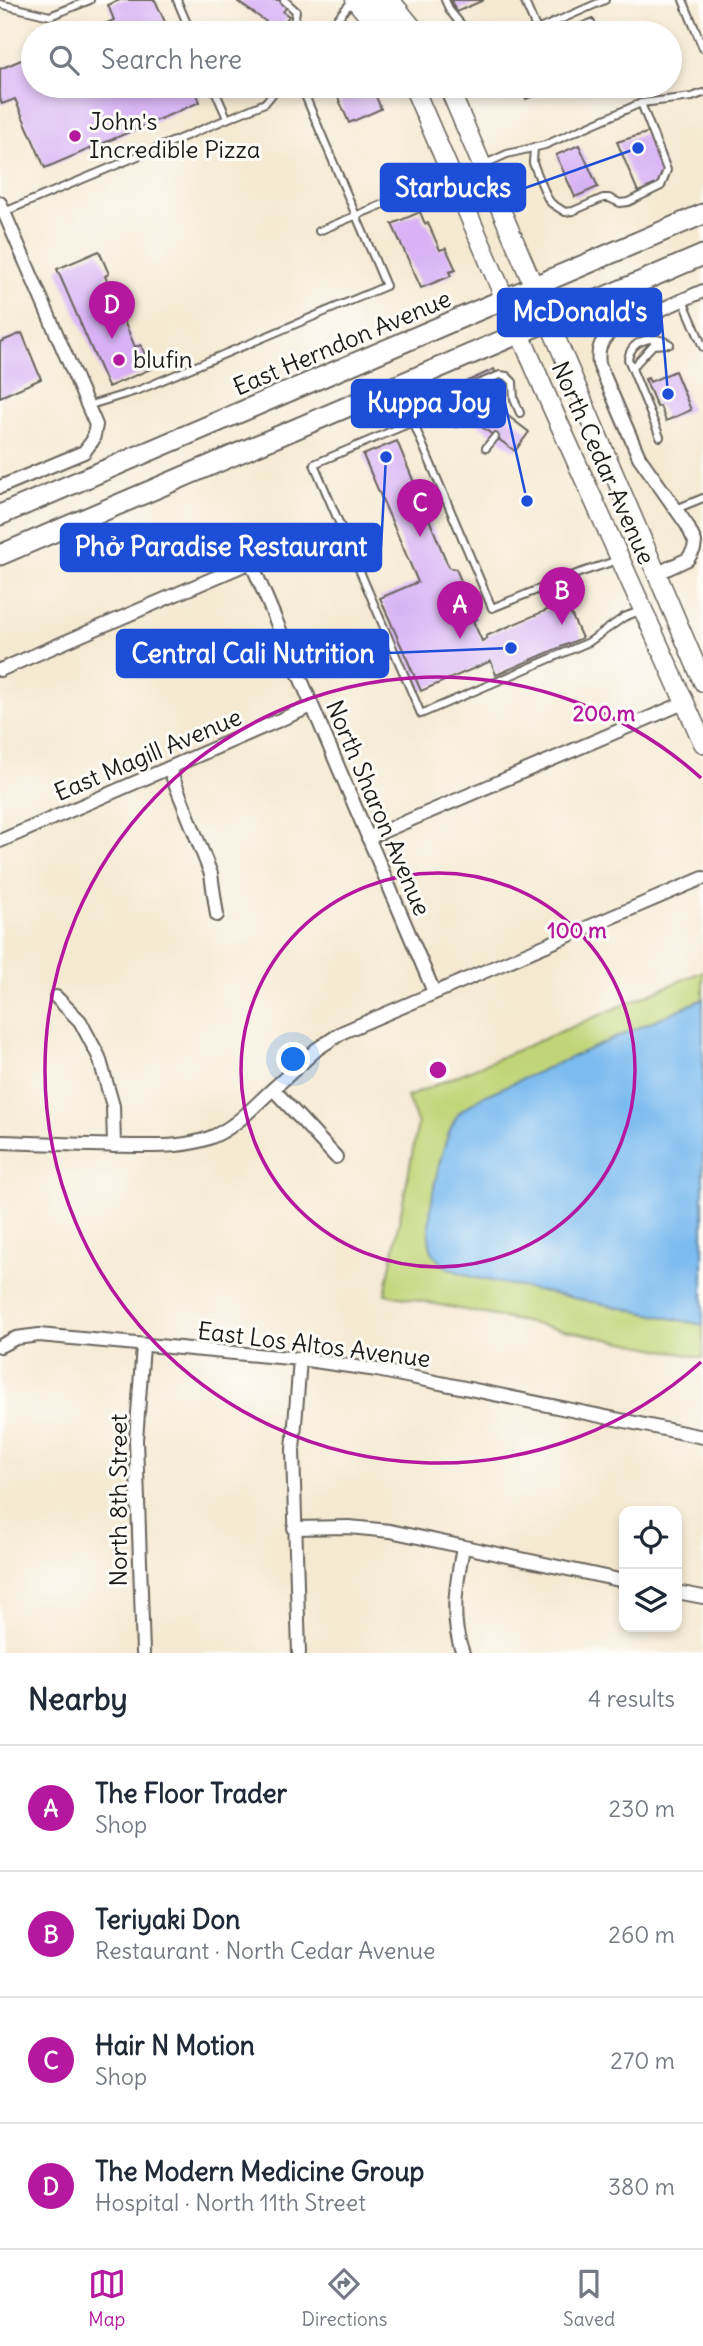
<!DOCTYPE html>
<html lang="en">
<head>
<meta charset="utf-8">
<style>
  body { margin:0; font-family:Delius,sans-serif; background:#f2f2f3; color:#1f2937 }
  .controls { position:absolute; right:21px; bottom:21px; display:grid; overflow:hidden; border-radius:14px; box-shadow:0 4px 10px #0003 }
  .controls button { width:63px; height:63px; display:grid; place-items:center; padding:0; border:0; border-bottom:2px solid #e0e1e3; background:#fff; color:#1f2937; font:35px sans-serif }
  .you { position:absolute; left:294px; top:1060px; width:24px; height:24px; margin:-18px; border:5px solid #fff; border-radius:50%; background:#1a73e8; box-shadow:0 0 0 10px #1a73e833 }
  .badge { display:grid; place-items:center; width:46px; height:46px; border-radius:50%; background:#b5179e; color:#fff; font-size:23px; font-weight:700 }
  .pin { position:absolute; translate:-50% -58px; filter:drop-shadow(0 2px 4px #0008) }
  .pin::after { content:''; position:absolute; top:37px; width:24px; height:21px; background:inherit; clip-path:polygon(0 0,100% 0,50% 100%) }
  .list { margin:0; padding:0; list-style:none }
  h2 { display:flex; justify-content:space-between; align-items:center; height:91px; margin:0; padding:0 28px; font-size:30px }
  h2 small { font-size:23px; font-weight:400; color:#747a83 }
  .list li { display:grid; grid-template-columns:46px 1fr auto; gap:21px; align-items:center; box-sizing:border-box; height:126px; padding:0 28px; border-top:2px solid #e0e1e3 }
  .list b { display:block; font-size:26px; white-space:nowrap }
  .list p { margin:0; font-size:23px; white-space:nowrap; color:#747a83 }
  .list em { font-size:23px; font-style:normal; color:#747a83 }
  .icon { flex:none; width:38px; height:38px; fill:none; stroke:currentColor; stroke-width:2; stroke-linecap:round; stroke-linejoin:round }
  .map { position:relative; flex:none; width:703px; height:1653px; overflow:hidden }
  .search { position:absolute; background:#fff; box-shadow:0 4px 10px #0003; left:21px; right:21px; top:21px; height:77px; display:flex; align-items:center; gap:18px; box-sizing:border-box; padding:0 24px; border-radius:38px; color:#747a83; font-size:26px }
  .sheet { height:595px; background:#fff }
  nav { display:flex; justify-content:space-around; align-items:center; box-sizing:border-box; height:98px; border-top:2px solid #e0e1e3; background:#fff; font-size:19px; color:#747a83 }
  nav a { display:grid; justify-items:center; gap:4px }
  nav .on { color:#b5179e }
  .map>svg:first-child { display:block }
  .green { fill:#c1d578; stroke:#6e784a; stroke-width:2 }
  .water { fill:#7cbbf0; stroke:#4c6c86; stroke-width:2 }
  .building { fill:#d8b2f5 }
  .lines { fill:none; stroke-linecap:round; stroke-linejoin:round }
  .lane-casing { stroke:#68645c; stroke-width:10 }
  .street-casing { stroke:#68645c; stroke-width:16 }
  .secondary-casing { stroke:#68645c; stroke-width:21 }
  .primary-casing { stroke:#68645c; stroke-width:23 }
  .lane { stroke:#fff; stroke-width:6 }
  .street { stroke:#fff; stroke-width:12 }
  .secondary { stroke:#fff; stroke-width:18 }
  .primary { stroke:#fff; stroke-width:19 }
  .ring { fill:none; stroke:#b5179e; stroke-width:3.5 }
  .poi-dot { fill:#b5179e; stroke:#fdfcf7; stroke-width:2.5 }
  .labels { text-anchor:middle; stroke-width:6; stroke-linejoin:round; paint-order:stroke }
  .poi-label { font-size:24px; fill:#1c1c1c; stroke:#fdfcf7; text-anchor:start }
  .street-label { font-size:24px; fill:#1c1c1c; stroke:#fdfcf7 }
  .centre { fill:#b5179e; stroke:#fdfcf7; stroke-width:3.5 }
  .ring-label { font-size:21px; text-anchor:middle; font-weight:bold; fill:#b5179e; stroke:#fdfcf7; stroke-width:6; stroke-linejoin:round; paint-order:stroke }
  .leader { fill:none; stroke:#1d4ed8; stroke-width:2.5 }
  .callout-dot { fill:#1d4ed8; stroke:#fdfcf7; stroke-width:2.5 }
  .callout { fill:#1d4ed8; stroke:#1d4ed8; stroke-width:2.5 }
  .callout-label { font-size:26px; text-anchor:middle; font-weight:bold; fill:#fff }
</style>
</head>
<body>
<div class="map">
<svg width="703" height="1653" viewBox="0 0 703 1653">
  <rect width="100%" height="100%" fill="#fdfcf7"/>
  <filter id="ink" filterUnits="userSpaceOnUse"><feTurbulence type="fractalNoise" baseFrequency=".0143" numOctaves="2"/><feDisplacementMap in="SourceGraphic" scale="14" xChannelSelector="R" yChannelSelector="G"/><feConvolveMatrix kernelMatrix="1 2 1 2 8 2 1 2 1" color-interpolation-filters="sRGB"/></filter>
  <filter id="wash" filterUnits="userSpaceOnUse"><feTurbulence type="fractalNoise" baseFrequency=".00686" numOctaves="4" result="noise"/><feDisplacementMap in="SourceGraphic" scale="28" xChannelSelector="R" yChannelSelector="G"/><feGaussianBlur stdDeviation="1.57" result="paint"/><feColorMatrix in="noise" values="0 0 0 0 0 0 0 0 0 0 0 0 0 0 0 0 0 1.4 0 .05"/><feComposite in="paint" operator="in"/></filter>
  <g filter="url(#wash)">
    <rect width="100%" height="100%" fill="#f5e9d2"/>
    <path class="green" d="M703,971v387l-318,-64 33,-170 -11,-27z"/>
    <path class="water" d="M703,999v326l-231,-48c-16,-6 -32,-9 -40,-26 -11,-23 11,-118 27,-138 6,-6 16,-11 22,-16z"/>
    <g id="blocks">
      <g class="building">
        <path d="M120,0h35l15,33h-86l30,-13 -6,-15z"/>
        <path d="M239,0h43l6,5 -5,7 6,4 -11,14 -40,-28z"/>
        <path d="M451,0h33l-28,12z"/>
        <path d="M33,55v31h160l7,16 -155,66 -30,-69 -13,5 -2,-6v-29z"/>
        <path d="M333,86h39l9,23 -32,14z"/>
        <path d="M520,86h40l-34,13z"/>
        <path d="M650,132l15,35 -8,17 -19,8 -21,-50z"/>
        <path d="M579,145l19,42 -23,10 -19,-42z"/>
        <path d="M420,212l5,12 3,-1 12,27 6,-2 10,22 -7,2 2,4 -30,12 -29,-64z"/>
        <path d="M99,251l10,23 -4,2 30,71 6,-2 10,24 -43,18 -51,-118z"/>
        <path d="M22,333l19,46 -41,18v-55z"/>
        <path d="M494,369l5,12 -22,9 4,5 -4,6 1,2 -14,20 -2,-1 -6,5 -14,-9 -7,-13 36,-16 -3,-8z"/>
        <path d="M675,371l16,39 -25,11 -6,-15 -3,1 -12,-28 3,-1 2,4z"/>
        <path d="M490,402l39,30 -14,19 -40,-29z"/>
        <path d="M397,441l50,122 3,5 6,1 21,50 -4,2 9,20 5,-3 -1,-2 75,-32 1,3 5,-2 15,33 -86,37 -5,-14 -70,30 -41,-93 38,-16 -55,-127z"/>
      </g>
    </g>
  </g>
  <g filter="url(#ink)">
    <use href="#blocks" fill-opacity="0" stroke="#68645c" stroke-width="2"/>
    <g class="lines">
      <defs>
        <g id="lane">
          <path d="M177,0l14,33"/>
          <path d="M284,0l12,11 -2,12 -8,10"/>
          <path d="M445,0l5,11 14,17"/>
          <path d="M524,0l13,30"/>
          <path d="M683,0l20,48"/>
          <path d="M0,4l50,12 40,-16"/>
          <path d="M325,33l28,-33"/>
          <path d="M530,33l75,-33"/>
          <path d="M567,33l24,-10 5,10"/>
          <path d="M213,86l14,32"/>
          <path d="M534,147l-1,16 14,34 4,6 14,9 8,-1 30,-13h6l11,5 8,-1 33,-16 6,-16 -26,-67"/>
          <path d="M485,164l22,-10 38,-9 96,-42 51,-6 11,-4"/>
          <path d="M4,212l261,-109 14,-17"/>
          <path d="M319,231l132,-55"/>
          <path d="M683,300l20,47"/>
          <path d="M632,368l21,-23 15,-1"/>
          <path d="M87,406l52,-16 247,-104 -85,-200"/>
          <path d="M413,422l20,-20 67,-27 7,1 6,6 1,17 6,14"/>
          <path d="M660,437l-32,-78c4,-21 26,-24 42,-15"/>
          <path d="M486,448l9,-11"/>
          <path d="M676,509l27,-11"/>
          <path d="M618,560l-39,13 -87,35 -79,-186 -99,42 107,250 168,-72 35,-25 16,-6"/>
        </g>
        <g id="street">
          <path d="M0,203l96,222 -3,15 -9,12 -84,35"/>
          <path d="M656,574l32,-15 6,-10 1,-7 -8,-17 -48,-68 -40,-93c-2,-15 1,-21 11,-32l93,-41"/>
          <path d="M0,670l251,-108 183,430"/>
          <path d="M169,768l42,106 6,41"/>
          <path d="M368,838l318,-136"/>
          <path d="M0,841l312,-135"/>
          <path d="M56,997l24,24 19,36 14,49 1,40"/>
          <path d="M273,1089l44,-40 26,-17 360,-154"/>
          <path d="M0,1142c45,1 90,4 134,4 26,0 51,1 75,-8 25,-9 44,-31 64,-49l63,68"/>
          <path d="M0,1346l16,-8 23,-3 261,24 77,11 326,67"/>
          <path d="M294,1528l55,-1 41,4 234,50"/>
          <path d="M463,1547c-6,34 -14,73 0,106"/>
          <path d="M677,1592l26,5"/>
          <path d="M143,1653l-7,-213 7,-94"/>
          <path d="M299,1653l-6,-203 7,-91"/>
        </g>
        <g id="secondary">
          <path d="M355,0l27,33"/>
          <path d="M371,0l31,33"/>
          <path d="M390,0l27,33"/>
          <path d="M413,86l136,315 154,342"/>
          <path d="M448,86l255,596"/>
        </g>
        <g id="primary">
          <path d="M0,515l703,-301"/>
          <path d="M0,555l703,-300"/>
        </g>
      </defs>
      <use href="#lane" class="lane-casing"/>
      <use href="#street" class="street-casing"/>
      <use href="#secondary" class="secondary-casing"/>
      <use href="#primary" class="primary-casing"/>
      <use href="#lane" class="lane"/>
      <use href="#street" class="street"/>
      <use href="#secondary" class="secondary"/>
      <use href="#primary" class="primary"/>
    </g>
  </g>
  <g class="ring">
    <circle cx="438" cy="1070" r="197"/>
    <path d="M701 1362A393 393 0 1 1 701 778"/>
  </g>
  <g class="poi-dot">
    <circle cx="75" cy="136" r="7"/>
    <circle cx="119" cy="360" r="7"/>
  </g>
  <g class="labels">
    <g class="poi-label">
      <text x="89" y="130">John's<tspan x="89" dy="28">Incredible Pizza</tspan></text>
      <text x="133" y="368">blufin</text>
    </g>
    <g class="street-label">
      <text transform="translate(342 343) rotate(-23)" y="8">East Herndon Avenue</text>
      <text transform="translate(603 463) rotate(66)" y="8">North Cedar Avenue</text>
      <text transform="translate(148 755) rotate(-23)" y="8">East Magill Avenue</text>
      <text transform="translate(378 808) rotate(67)" y="8">North Sharon Avenue</text>
      <text transform="translate(314 1345) rotate(7)" y="8">East Los Altos Avenue</text>
      <text transform="translate(119 1500) rotate(-90)" y="8">North 8th Street</text>
    </g>
  </g>
  <circle cx="438" cy="1070" r="10" class="centre"/>
  <g class="ring-label">
    <text x="604" y="721">200 m</text>
    <text x="577" y="938">100 m</text>
  </g>
  <path class="leader" d="M638 148L525 188M668 394L661 312M527 501L505 403M386 457L381 547M511 648L388 653"/>
  <g class="callout-dot">
    <circle cx="638" cy="148" r="7"/>
    <circle cx="668" cy="394" r="7"/>
    <circle cx="527" cy="501" r="7"/>
    <circle cx="386" cy="457" r="7"/>
    <circle cx="511" cy="648" r="7"/>
  </g>
  <g class="callout">
    <rect x="381" y="164" width="144" height="47" rx="7"/>
    <rect x="498" y="289" width="163" height="47" rx="7"/>
    <rect x="352" y="380" width="153" height="47" rx="7"/>
    <rect x="61" y="524" width="320" height="47" rx="7"/>
    <rect x="117" y="630" width="271" height="47" rx="7"/>
  </g>
  <g class="callout-label">
    <text x="453" y="197">Starbucks</text>
    <text x="580" y="321">McDonald's</text>
    <text x="429" y="412">Kuppa Joy</text>
    <text x="221" y="556">Phở Paradise Restaurant</text>
    <text x="253" y="663">Central Cali Nutrition</text>
  </g>
</svg>
<div class="controls">
<button><svg class="icon" aria-label="locate" viewBox="0 0 24 24"><circle cx="12" cy="12" r="6"/><path d="M12 2v4M12 18v4M2 12h4M18 12h4"/></svg></button>
<button><svg class="icon" aria-label="layers" viewBox="0 0 24 24"><path d="M12 4l9 5-9 5-9-5zM3 14l9 5 9-5"/></svg></button>
</div>
<div class="you"></div>
<div class="pin badge" style="left:460px;top:639px">A</div>
<div class="pin badge" style="left:562px;top:625px">B</div>
<div class="pin badge" style="left:420px;top:537px">C</div>
<div class="pin badge" style="left:112px;top:339px">D</div>
<div class="search"><svg class="icon" aria-label="search" viewBox="0 0 24 24"><circle cx="10" cy="10" r="6"/><path d="M15 15l6 6"/></svg>Search here</div>
</div>
<section class="sheet">
<h2>Nearby<small>4 results</small></h2>
<ul class="list">
<li><span class="badge">A</span><div><b>The Floor Trader</b><p>Shop</p></div><em>230 m</em></li>
<li><span class="badge">B</span><div><b>Teriyaki Don</b><p>Restaurant · North Cedar Avenue</p></div><em>260 m</em></li>
<li><span class="badge">C</span><div><b>Hair N Motion</b><p>Shop</p></div><em>270 m</em></li>
<li><span class="badge">D</span><div><b>The Modern Medicine Group</b><p>Hospital · North 11th Street</p></div><em>380 m</em></li>
</ul>
</section>
<nav>
<a class="on"><svg class="icon" aria-label="map" viewBox="0 0 24 24"><path d="M3 6l6-2 6 2 6-2v14l-6 2-6-2-6 2zM9 4v14M15 6v14"/></svg>Map</a>
<a><svg class="icon" aria-label="directions" viewBox="0 0 24 24"><path d="M12 3l9 9-9 9-9-9zM9 14v-3h6M13 9l2 2-2 2"/></svg>Directions</a>
<a><svg class="icon" aria-label="saved" viewBox="0 0 24 24"><path d="M7 4h10v16l-5-4-5 4z"/></svg>Saved</a>
</nav>
</body>
</html>
